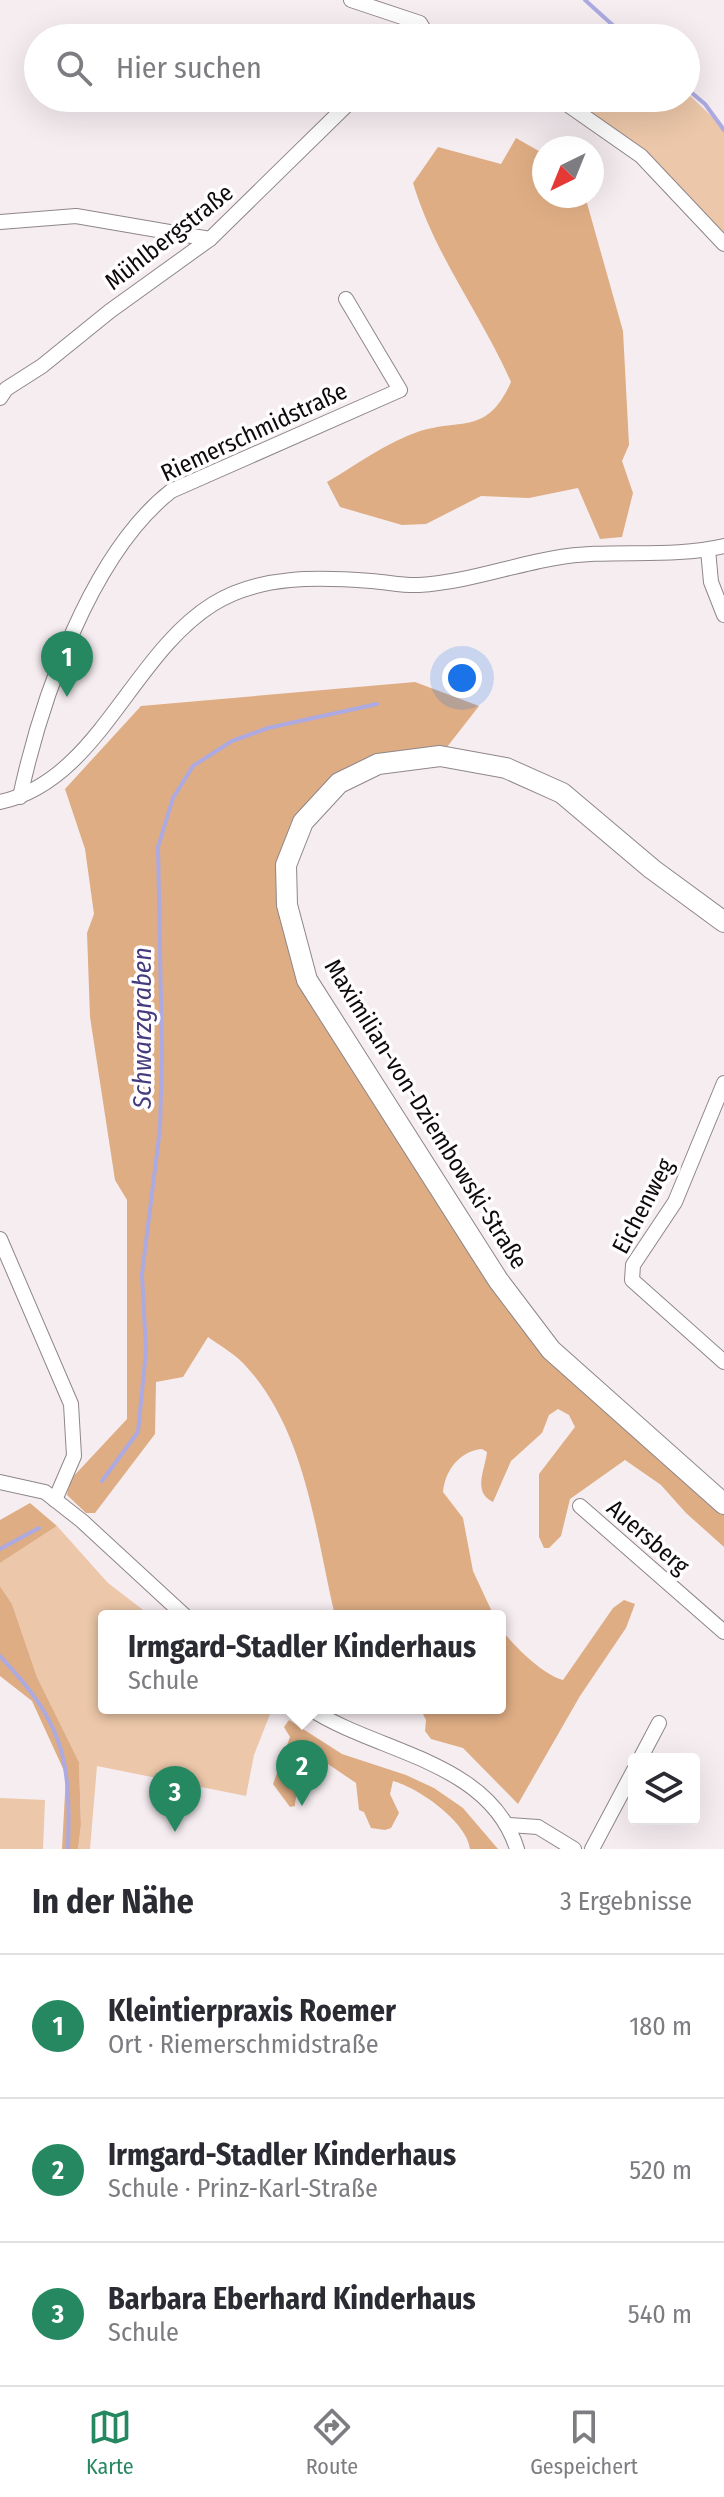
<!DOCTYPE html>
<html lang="de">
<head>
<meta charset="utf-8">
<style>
  body { margin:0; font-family:"Fira Sans Condensed",sans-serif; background:#f2f2f3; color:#2b2b33 }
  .controls { position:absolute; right:24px; bottom:24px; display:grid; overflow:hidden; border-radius:8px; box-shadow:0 8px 32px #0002 }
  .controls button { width:72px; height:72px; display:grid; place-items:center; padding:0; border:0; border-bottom:2px solid #e1e1e2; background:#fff; color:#2b2b33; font:40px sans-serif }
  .compass { position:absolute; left:532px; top:136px; width:72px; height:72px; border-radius:50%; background:#fff; box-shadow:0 8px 32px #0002; rotate:223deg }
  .you { position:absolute; left:462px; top:678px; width:28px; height:28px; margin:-20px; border:6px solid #fff; border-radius:50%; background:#1a73e8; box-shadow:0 0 0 12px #1a73e833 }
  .badge { display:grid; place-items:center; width:52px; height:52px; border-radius:50%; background:#258861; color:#fff; font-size:26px; font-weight:700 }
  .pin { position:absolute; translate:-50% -66px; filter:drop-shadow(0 2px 4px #0008) }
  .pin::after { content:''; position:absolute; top:42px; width:28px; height:24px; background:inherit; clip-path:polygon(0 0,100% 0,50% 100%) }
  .popup { position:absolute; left:98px; top:1610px; width:408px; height:104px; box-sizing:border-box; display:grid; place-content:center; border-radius:8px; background:#fff; filter:drop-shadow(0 2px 6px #0005); font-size:26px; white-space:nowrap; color:#7c7c81 }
  .popup b { font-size:30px; color:#2b2b33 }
  .popup::after { content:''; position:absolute; left:50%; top:100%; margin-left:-16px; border:16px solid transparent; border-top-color:#fff }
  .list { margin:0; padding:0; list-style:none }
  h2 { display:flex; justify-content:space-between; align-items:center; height:104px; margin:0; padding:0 32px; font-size:34px }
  h2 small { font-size:26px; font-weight:400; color:#7c7c81 }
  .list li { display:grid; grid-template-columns:52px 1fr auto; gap:24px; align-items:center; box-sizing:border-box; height:144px; padding:0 32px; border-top:2px solid #e1e1e2 }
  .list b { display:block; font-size:30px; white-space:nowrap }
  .list p { margin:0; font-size:26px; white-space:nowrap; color:#7c7c81 }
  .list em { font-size:26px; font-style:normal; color:#7c7c81 }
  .icon { flex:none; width:44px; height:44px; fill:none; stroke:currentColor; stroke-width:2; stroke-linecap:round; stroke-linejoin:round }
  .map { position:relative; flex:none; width:724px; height:1849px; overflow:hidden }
  .search { position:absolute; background:#fff; box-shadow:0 8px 32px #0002; left:24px; right:24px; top:24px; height:88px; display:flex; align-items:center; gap:20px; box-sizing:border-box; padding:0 28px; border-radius:44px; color:#7c7c81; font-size:30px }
  .sheet { height:536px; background:#fff }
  nav { display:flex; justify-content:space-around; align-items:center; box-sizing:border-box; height:112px; border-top:2px solid #e1e1e2; background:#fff; font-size:22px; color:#7c7c81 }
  nav a { display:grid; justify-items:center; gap:4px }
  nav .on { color:#258861 }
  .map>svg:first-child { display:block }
  .green { fill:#ecc7a9 }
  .forest { fill:#dead84 }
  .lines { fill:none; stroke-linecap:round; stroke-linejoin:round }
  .stream { stroke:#acaae1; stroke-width:4 }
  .street-casing { stroke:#8e8689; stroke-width:16 }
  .secondary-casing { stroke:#8e8689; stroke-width:22 }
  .street { stroke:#fff; stroke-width:14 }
  .secondary { stroke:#fff; stroke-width:20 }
  .labels { text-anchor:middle; stroke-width:7; stroke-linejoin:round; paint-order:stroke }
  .street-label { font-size:24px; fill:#0d0a0b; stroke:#fffdfd }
  .water-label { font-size:26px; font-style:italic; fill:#443c7f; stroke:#fffdfd }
</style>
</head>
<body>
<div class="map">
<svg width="724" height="1849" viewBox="0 0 724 1849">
  <rect width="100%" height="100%" fill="#f6edf1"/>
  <g class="green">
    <path d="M686,92l38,36v116l-83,-88 -83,-58h128z"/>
    <path d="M57,1526l51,57 43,33h-47v92l168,1 -18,46 -8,41 -149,-30 -7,83h-12l3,-24 -2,-63 -42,-85 -25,-73 -12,-18v-23z"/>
    <path d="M0,1798l45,2 -2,49h-43z"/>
  </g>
  <g class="forest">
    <path d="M516,138l28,16v42h41l38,135 6,114 -7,16 11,32 -11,44 -22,2 -22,-51 -49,10 -48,-2 -55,28 -24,1 -62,-18 -13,-25c29,-17 60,-40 93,-51 43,-13 67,4 91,-49 -30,-68 -76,-126 -98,-199l25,-36 63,17z"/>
    <path d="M415,682l64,24 -39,50 -101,27 -53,83 19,106 246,378 173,162v35l-38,-34 -25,-28 -36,-25 -55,39 -9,37 -12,12h-5l-5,-11v-63l36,-47 -6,-12 -11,-6 -9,6 -7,18 -31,28 -18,41c-21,-10 -8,-32 -6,-50l-5,-3c-22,2 -37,21 -39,43l20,26 10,53 21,45h-159c-20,-85 -29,-187 -92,-253 -10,-10 -24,-18 -35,-26l-25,40 -27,5 -1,52 -60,79h-9l-19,-18 3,-15 57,-61v-219l-12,-20 -25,-163 -3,-84 7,-19 -9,-65 -20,-60 76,-83z"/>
    <path d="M30,1503l27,23 -57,37v-43z"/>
    <path d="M0,1586l12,18 25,73 42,85 2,63 -3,24h-16l4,-74 -34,-74 -32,-25z"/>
    <path d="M624,1600l11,4 -9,24 -46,68 -62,108 -55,-56 -32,-9 -6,-8 1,-11 -6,-12h80v-81c11,17 43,48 63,53l50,-72z"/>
    <path d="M289,1720l53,34 64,21 28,13 29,20 35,41h-28c-3,-27 -51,-61 -77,-68l-3,13 9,19 -8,15 -6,2 -14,-2 -7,-16 -5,-2 -3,-27 -31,-21c-16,5 -30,28 -30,44l-5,1 -17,-23 17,-47 -6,-10z"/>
  </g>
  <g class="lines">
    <g class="stream">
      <path d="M585,0l42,38"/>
      <path d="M686,88l19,16 19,26"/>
      <path d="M102,1481l36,-49 8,-81 -4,-77 18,-145 2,-75 -4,-207 15,-49 20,-32 39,-25 36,-13 109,-24"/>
      <path d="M0,1549l39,-21"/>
      <path d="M0,1656c64,68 71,102 68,193"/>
    </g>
    <defs>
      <g id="street">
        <path d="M351,0l69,23 6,10 -3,5"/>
        <path d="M426,33l18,5"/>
        <path d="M558,98l83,58 83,88"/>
        <path d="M0,222l76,-6 134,23"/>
        <path d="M0,398l6,-9 36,-23 68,-55 100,-72 144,-141"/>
        <path d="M708,550l3,32 13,33"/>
        <path d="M20,797c21,-98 71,-243 151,-306l229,-101 -54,-91"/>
        <path d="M0,802c98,-21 131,-147 213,-198 46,-29 106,-27 158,-23 16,1 33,5 48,4 48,-3 90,-19 136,-27 56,-10 113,1 169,-12"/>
        <path d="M724,1083l-49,119 -42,63 -1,15 92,82"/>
        <path d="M0,1239l71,165 3,52 -19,44"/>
        <path d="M0,1482l45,10 37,29 103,95"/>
        <path d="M580,1506l144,126"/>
        <path d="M309,1708c68,45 180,52 208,141"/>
        <path d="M640,1759l19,-36"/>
        <path d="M509,1825l29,2 36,22"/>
        <path d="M592,1849l42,-79"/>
      </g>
      <path id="secondary" d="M724,922l-72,-53 -90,-76 -56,-25 -66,-12 -62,8 -39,19 -36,39 -17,43 1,40 20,75 191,300 53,70 173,154"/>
    </defs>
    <use href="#street" class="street-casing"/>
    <use href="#secondary" class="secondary-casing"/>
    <use href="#street" class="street"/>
    <use href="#secondary" class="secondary"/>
  </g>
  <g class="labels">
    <g class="street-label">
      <text transform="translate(169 237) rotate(-38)" y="8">Mühlbergstraße</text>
      <text transform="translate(254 432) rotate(-25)" y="8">Riemerschmidstraße</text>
      <text transform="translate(426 1114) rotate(58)" y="8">Maximilian-von-Dziembowski-Straße</text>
      <text transform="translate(643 1206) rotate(-62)" y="8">Eichenweg</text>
      <text transform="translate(648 1537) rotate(41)" y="8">Auersberg</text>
    </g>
    <g class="water-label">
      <text transform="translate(142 1028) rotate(-90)" y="9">Schwarzgraben</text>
    </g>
  </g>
</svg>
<div class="controls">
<button><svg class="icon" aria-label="layers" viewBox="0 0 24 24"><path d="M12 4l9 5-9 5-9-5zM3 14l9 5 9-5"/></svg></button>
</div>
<svg class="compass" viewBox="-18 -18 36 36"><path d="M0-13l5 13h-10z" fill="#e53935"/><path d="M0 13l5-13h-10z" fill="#7c7c81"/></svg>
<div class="you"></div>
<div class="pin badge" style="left:67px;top:697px">1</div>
<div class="pin badge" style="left:302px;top:1806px">2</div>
<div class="popup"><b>Irmgard-Stadler Kinderhaus</b>Schule</div>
<div class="pin badge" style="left:175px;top:1832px">3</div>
<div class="search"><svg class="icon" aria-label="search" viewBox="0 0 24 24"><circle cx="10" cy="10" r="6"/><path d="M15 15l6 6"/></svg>Hier suchen</div>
</div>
<section class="sheet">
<h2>In der Nähe<small>3 Ergebnisse</small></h2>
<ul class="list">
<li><span class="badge">1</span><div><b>Kleintierpraxis Roemer</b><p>Ort · Riemerschmidstraße</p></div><em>180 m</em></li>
<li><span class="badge">2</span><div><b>Irmgard-Stadler Kinderhaus</b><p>Schule · Prinz-Karl-Straße</p></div><em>520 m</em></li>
<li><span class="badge">3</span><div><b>Barbara Eberhard Kinderhaus</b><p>Schule</p></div><em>540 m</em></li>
</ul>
</section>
<nav>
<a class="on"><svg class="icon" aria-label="map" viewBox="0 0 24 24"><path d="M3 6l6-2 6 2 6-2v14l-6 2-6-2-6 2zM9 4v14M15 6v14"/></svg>Karte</a>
<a><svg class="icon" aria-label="directions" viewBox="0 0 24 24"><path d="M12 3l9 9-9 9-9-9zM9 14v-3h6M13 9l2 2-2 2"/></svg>Route</a>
<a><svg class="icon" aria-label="saved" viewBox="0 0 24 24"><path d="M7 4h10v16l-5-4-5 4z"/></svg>Gespeichert</a>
</nav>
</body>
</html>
